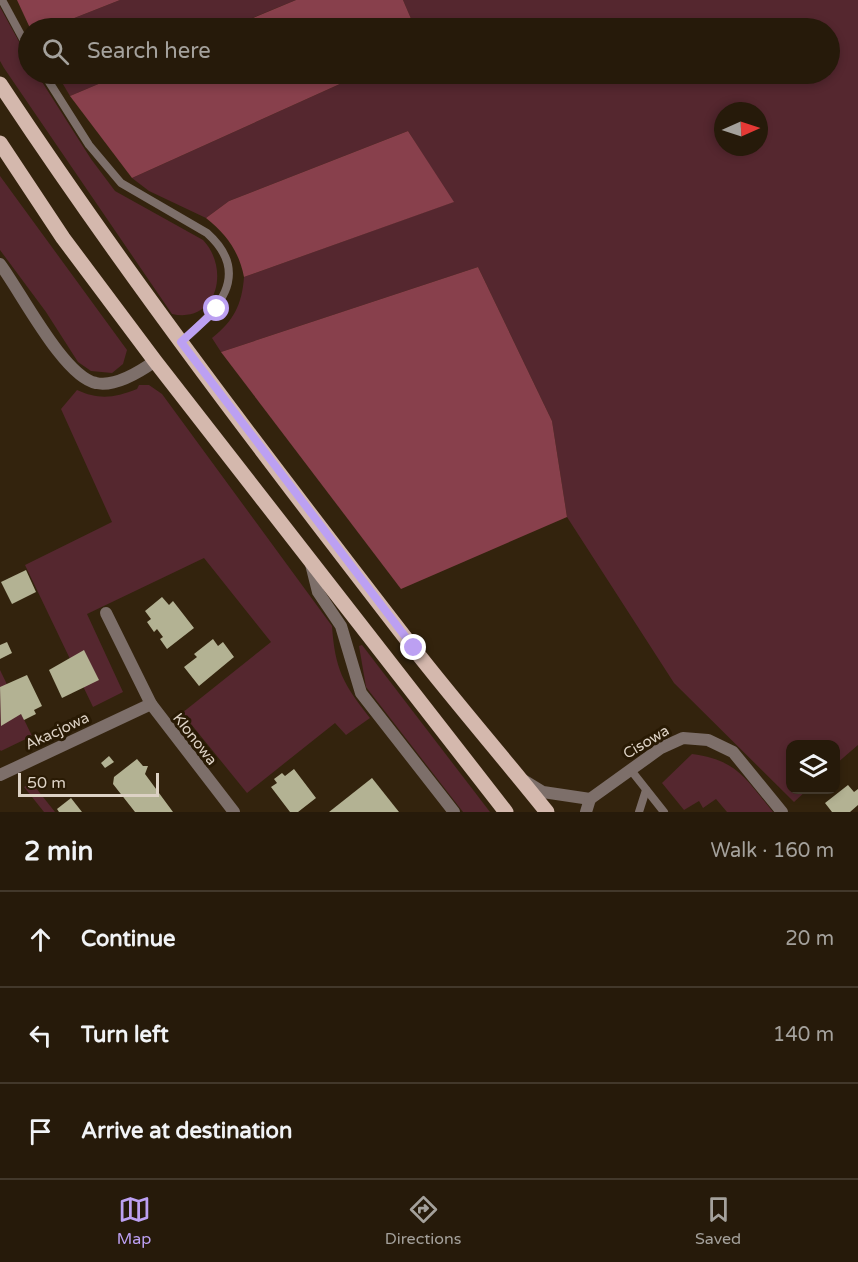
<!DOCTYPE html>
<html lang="en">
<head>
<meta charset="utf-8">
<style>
  body { margin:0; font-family:"Varela Round",sans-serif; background:#322718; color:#f1f3f6 }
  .controls { position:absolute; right:18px; bottom:18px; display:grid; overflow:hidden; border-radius:12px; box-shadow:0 3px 9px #0003 }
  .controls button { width:54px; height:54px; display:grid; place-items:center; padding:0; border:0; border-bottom:2px solid #42382b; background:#261a0a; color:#f1f3f6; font:30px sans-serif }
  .compass { position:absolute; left:714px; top:102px; width:54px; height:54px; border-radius:50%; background:#261a0a; box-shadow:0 3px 9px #0003; rotate:87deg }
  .scale { position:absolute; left:18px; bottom:15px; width:141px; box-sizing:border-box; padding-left:6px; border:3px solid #ddd2c5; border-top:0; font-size:16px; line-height:21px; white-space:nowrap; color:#ddd2c5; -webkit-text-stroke:4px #291a04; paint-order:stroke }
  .stop { position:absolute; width:18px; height:18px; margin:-14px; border:4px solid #bca0f2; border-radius:50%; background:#fff }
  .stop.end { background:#bca0f2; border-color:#fff; box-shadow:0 2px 6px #0008 }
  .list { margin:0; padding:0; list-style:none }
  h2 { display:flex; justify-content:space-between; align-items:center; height:78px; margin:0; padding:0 24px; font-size:26px }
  h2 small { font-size:20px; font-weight:400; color:#a4a19c }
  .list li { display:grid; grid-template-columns:39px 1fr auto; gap:18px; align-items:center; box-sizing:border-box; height:96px; padding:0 24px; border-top:2px solid #42382b }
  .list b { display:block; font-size:22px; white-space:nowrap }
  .list em { font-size:20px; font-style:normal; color:#a4a19c }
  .icon { flex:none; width:33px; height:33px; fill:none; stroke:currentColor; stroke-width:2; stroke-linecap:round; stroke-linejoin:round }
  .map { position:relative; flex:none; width:858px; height:812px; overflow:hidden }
  .search { position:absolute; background:#261a0a; box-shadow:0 3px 9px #0003; left:18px; right:18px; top:18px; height:66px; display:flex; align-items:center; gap:15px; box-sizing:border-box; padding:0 21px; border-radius:33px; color:#a4a19c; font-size:22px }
  .sheet { height:366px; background:#261a0a }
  nav { display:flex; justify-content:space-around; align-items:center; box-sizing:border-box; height:84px; border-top:2px solid #42382b; background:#261a0a; font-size:16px; color:#a4a19c }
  nav a { display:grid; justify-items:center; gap:3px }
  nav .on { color:#bca0f2 }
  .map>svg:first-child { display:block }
  .green { fill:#55272f; fill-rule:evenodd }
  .forest { fill:#88404c }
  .building { fill:#b3b293 }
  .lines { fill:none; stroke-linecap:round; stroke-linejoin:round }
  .service { stroke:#7d6f6a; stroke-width:8 }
  .minor { stroke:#7d6f6a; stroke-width:12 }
  .primary { stroke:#d4b8ad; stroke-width:15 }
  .route { stroke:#bca0f2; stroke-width:8 }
  .labels { text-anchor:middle; stroke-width:6; stroke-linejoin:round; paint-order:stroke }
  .street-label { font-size:15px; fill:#ddd2c5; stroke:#291a04 }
</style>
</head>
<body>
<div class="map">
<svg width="858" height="812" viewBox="0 0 858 812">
  <rect width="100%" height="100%" fill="#33230d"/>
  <g class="green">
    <path d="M120,0h176l-68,28h-179z"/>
    <path d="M403,0h455v745l-22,19v-20h-46v46h17l-13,12 -120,-119 -107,-166 -15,-96 -74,-154 -257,85 -9,-14c22,-17 30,-34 32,-61l209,-75 -45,-71 -179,70 -23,17 -57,-27 -17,-13 230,-104h468v-46h-415zM723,111h36v36h-36z"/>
    <path d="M0,7l28,51v16h9l54,85 24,32 88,49c27,28 15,84 -31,74l-168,-246 -4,-7z"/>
    <path d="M57,74h65l-52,22z"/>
    <path d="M0,176l127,174 -4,14 -11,9 -21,-2 -13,-9 -32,-50 -46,-62z"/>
    <path d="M139,385h10l13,9 170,232c3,43 11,58 38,92l-24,17 -11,-12 -88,70 -65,-80 89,-71 -67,-84 -117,56 36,78 -30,15 -68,-142 87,-43 -51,-113 16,-19c22,10 37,8 60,-1z"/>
    <path d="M362,645l128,167h-27l-97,-125 -7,-41z"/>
    <path d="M0,670l32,66 -31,15 -1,-1z"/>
    <path d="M692,754c45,6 53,24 81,58h-46l-11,-13 -13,9 -4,-7 -15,9 -22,-27z"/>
    <path d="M32,783l23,29h-11l-20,-25z"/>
  </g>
  <g class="forest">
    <path d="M17,0h103l-71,28h-19z"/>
    <path d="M296,0h107l12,28h-186z"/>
    <path d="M122,74h240l-230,104 -62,-82z"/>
    <path d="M408,131l46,71 -210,75c-5,-26 -18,-43 -38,-59l23,-17z"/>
    <path d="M478,267l74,154 15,96 -166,72 -180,-237z"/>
  </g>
  <g class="building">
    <path d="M26,570l10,22 -24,12 -11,-22z"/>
    <path d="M162,597l7,8 4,-4 21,27 -27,21 -7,-10 3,-2 -6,-8 -3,3 -7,-10 4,-3 -6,-8z"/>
    <path d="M213,639l5,7 5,-4 11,15 -35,29 -15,-19 13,-10 -3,-3z"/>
    <path d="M7,642l5,11 -12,6v-14z"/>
    <path d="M84,650l15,30 -37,18 -13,-28z"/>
    <path d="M27,675l15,31 -8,4 2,4 -12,6 -3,-6 -20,12 -1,-39z"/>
    <path d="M109,756l5,6 -9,6 -4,-5z"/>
    <path d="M137,759l6,7h5l-3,8 28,38h-38l-22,-28 1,-7z"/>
    <path d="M294,769l22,29 -18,14h-8l-19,-25 6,-4 -3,-4 8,-6 3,3z"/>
    <path d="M372,778l27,34h-70z"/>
    <path d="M848,785l6,7 4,-3v16l-8,7h-18l-7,-9z"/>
    <path d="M71,798l11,14h-23l-2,-3z"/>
  </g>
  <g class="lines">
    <g class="service">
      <path d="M2,0l26,48"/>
      <path d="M44,74l45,71 32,38 86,50c47,42 9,79 -26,109"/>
      <path d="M630,769l34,43"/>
      <path d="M639,812l7,-22"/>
    </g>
    <g class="minor">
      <path d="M0,264c21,28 64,113 96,119 19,4 45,-12 59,-22"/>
      <path d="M311,564l7,28 23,34 20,67 93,119"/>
      <path d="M106,613l45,91"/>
      <path d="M0,775l151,-71 83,108"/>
      <path d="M525,781l18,11 47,7 -4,13"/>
      <path d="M590,799l71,-51 22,-10 25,2 25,12 49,60"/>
    </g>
    <g class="primary">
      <path d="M0,84c129,195 271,380 414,565 43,55 89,108 133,163"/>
      <path d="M0,143l63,95 92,123 351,451"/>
    </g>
  </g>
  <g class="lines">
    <path class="route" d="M217,309l-36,33 233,306"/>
  </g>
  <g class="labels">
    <g class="street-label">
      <text transform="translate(57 731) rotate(-25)" y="5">Akacjowa</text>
      <text transform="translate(195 739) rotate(52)" y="5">Klonowa</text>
      <text transform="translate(646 742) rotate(-31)" y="5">Cisowa</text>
    </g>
  </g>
</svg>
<div class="controls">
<button><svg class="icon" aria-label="layers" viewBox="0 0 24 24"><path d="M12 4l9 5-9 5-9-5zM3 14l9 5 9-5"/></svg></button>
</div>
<svg class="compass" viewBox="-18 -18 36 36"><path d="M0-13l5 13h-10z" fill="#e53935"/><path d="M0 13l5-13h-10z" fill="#a4a19c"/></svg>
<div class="scale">50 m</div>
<div class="stop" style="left:217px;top:309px"></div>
<div class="stop end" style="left:414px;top:648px"></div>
<div class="search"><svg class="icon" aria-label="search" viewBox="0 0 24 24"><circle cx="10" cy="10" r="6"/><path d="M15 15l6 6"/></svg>Search here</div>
</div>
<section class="sheet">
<h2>2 min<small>Walk · 160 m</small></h2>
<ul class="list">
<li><svg class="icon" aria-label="ahead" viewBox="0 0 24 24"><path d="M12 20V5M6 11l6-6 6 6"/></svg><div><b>Continue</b></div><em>20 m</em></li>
<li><svg class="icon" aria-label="left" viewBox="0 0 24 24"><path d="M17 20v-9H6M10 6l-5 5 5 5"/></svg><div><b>Turn left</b></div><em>140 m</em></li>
<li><svg class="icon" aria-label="arrive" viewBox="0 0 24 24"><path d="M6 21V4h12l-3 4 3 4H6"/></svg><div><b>Arrive at destination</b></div></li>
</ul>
</section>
<nav>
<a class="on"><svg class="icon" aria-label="map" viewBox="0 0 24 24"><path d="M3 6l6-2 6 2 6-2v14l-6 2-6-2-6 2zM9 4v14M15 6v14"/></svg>Map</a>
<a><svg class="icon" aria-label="directions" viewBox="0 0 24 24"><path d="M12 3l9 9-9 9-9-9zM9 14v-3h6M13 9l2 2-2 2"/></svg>Directions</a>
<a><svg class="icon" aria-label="saved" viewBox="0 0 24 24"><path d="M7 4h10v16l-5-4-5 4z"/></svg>Saved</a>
</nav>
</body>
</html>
